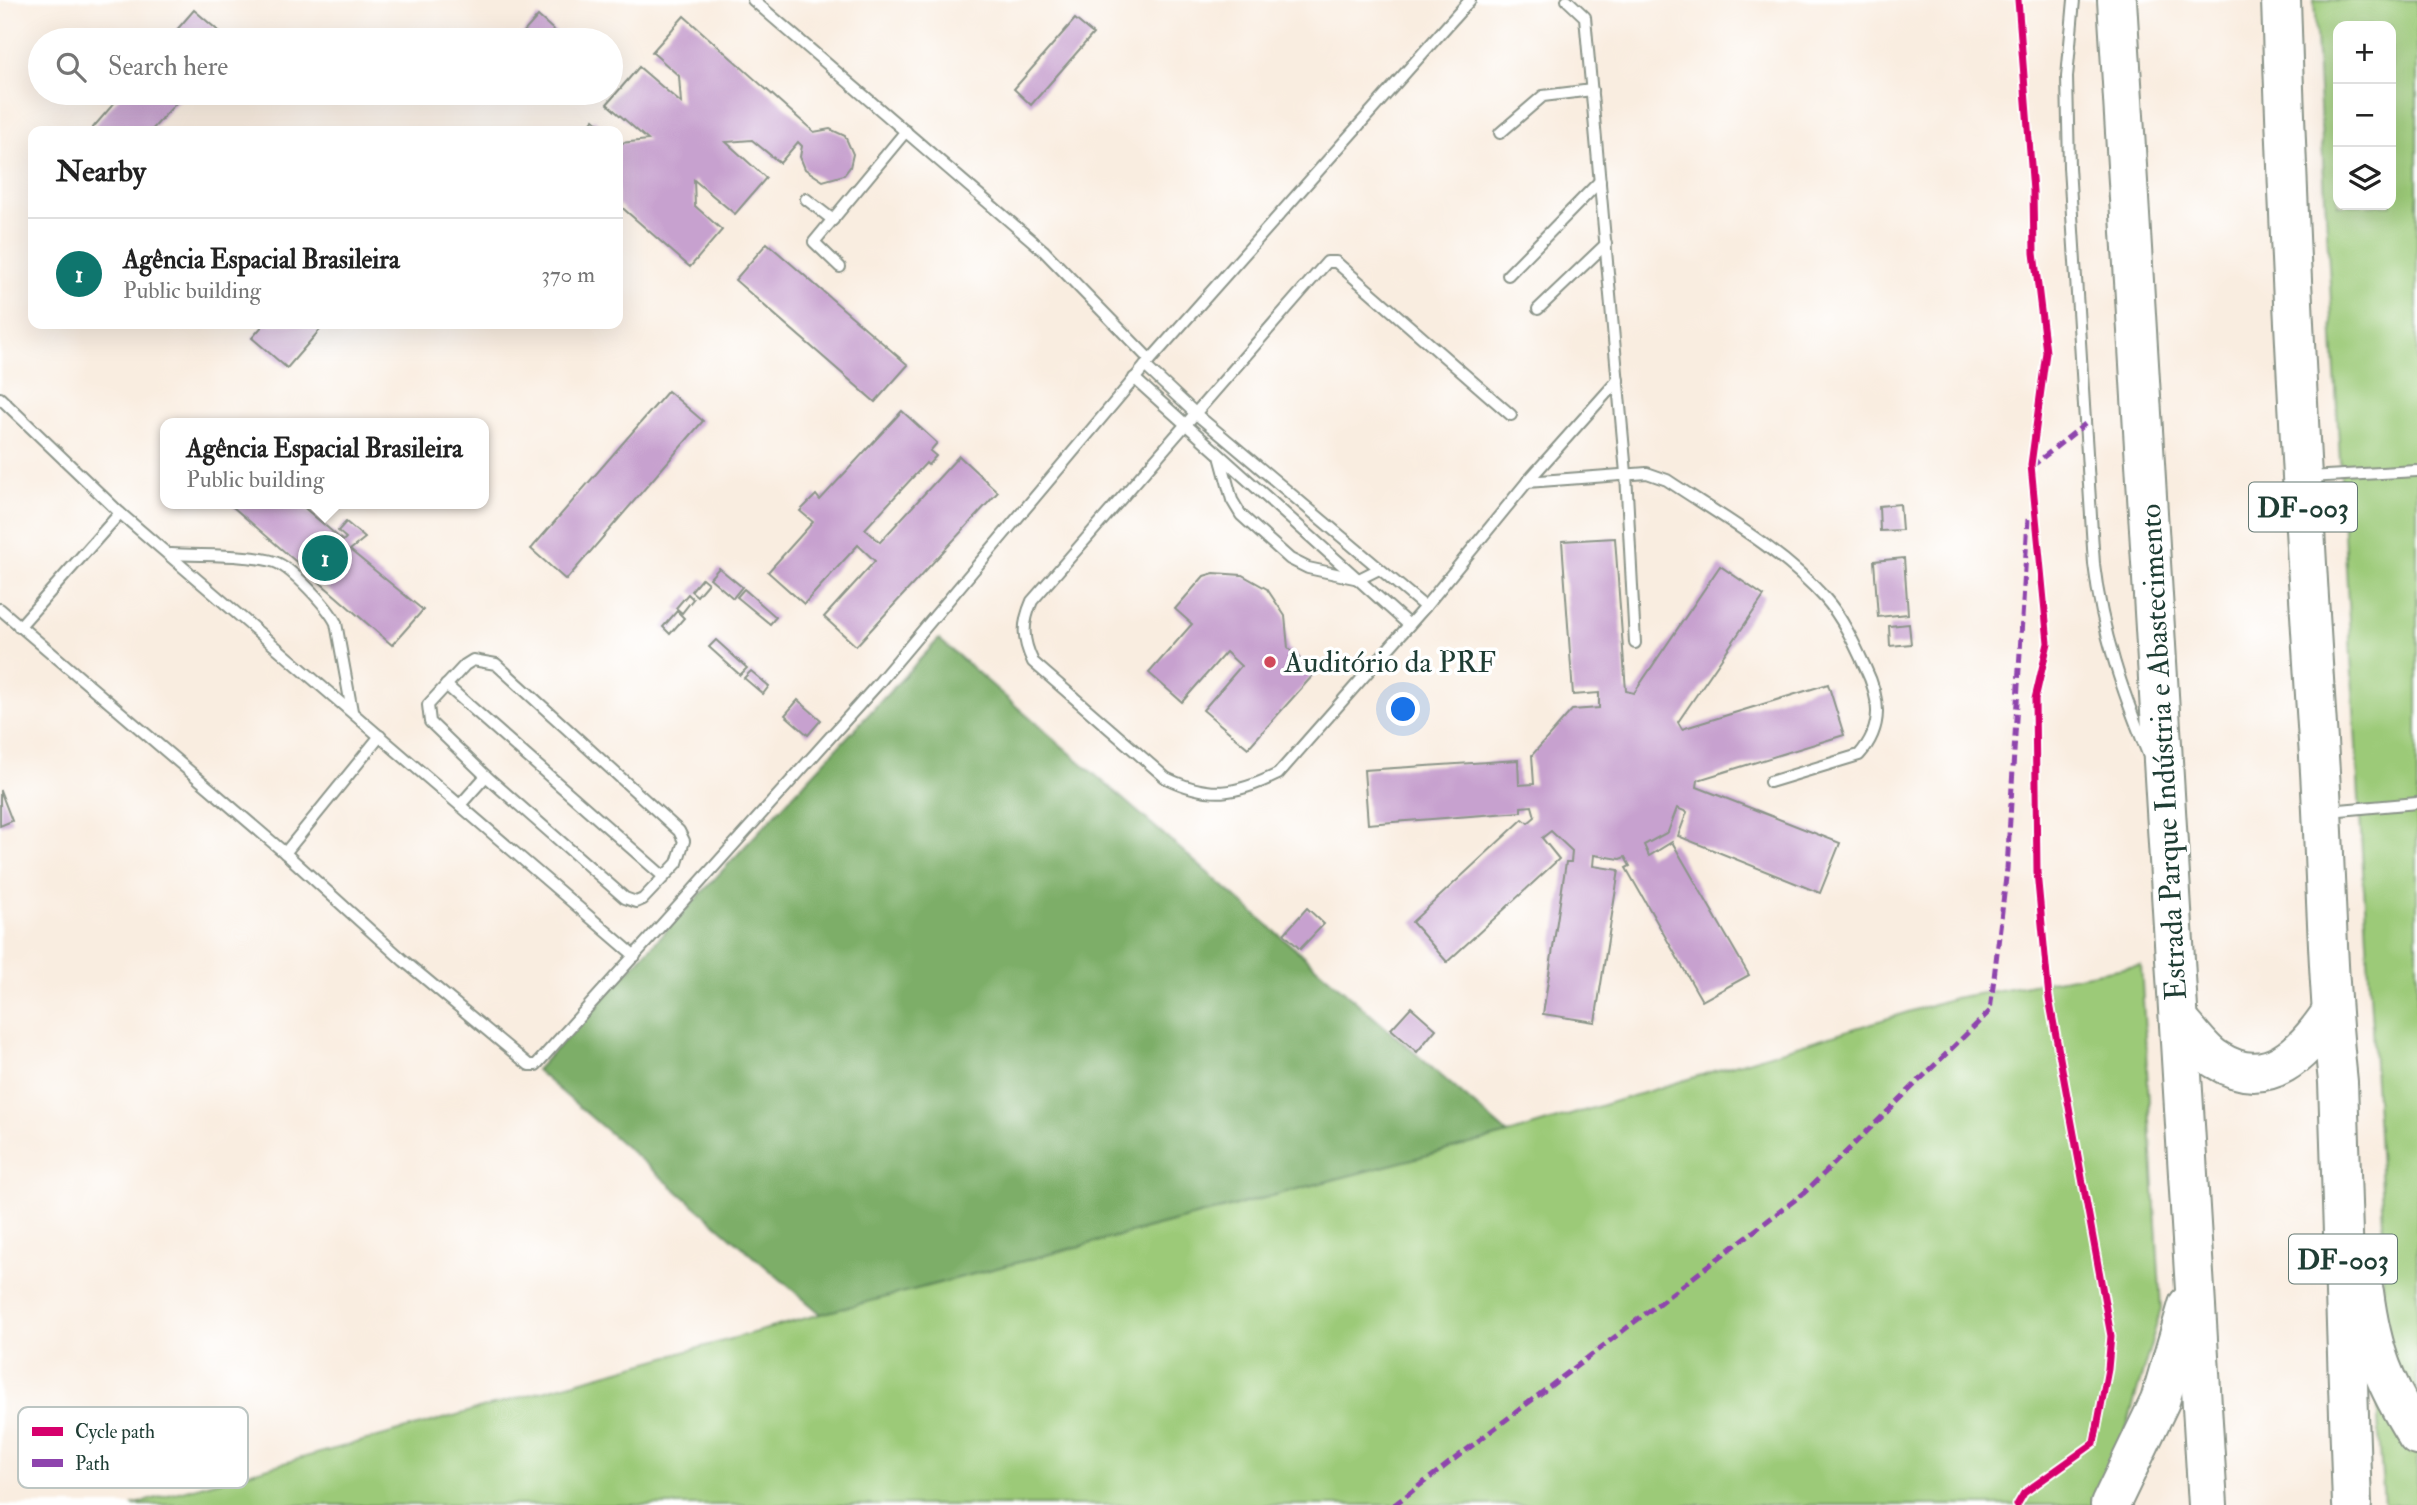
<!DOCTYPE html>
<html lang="en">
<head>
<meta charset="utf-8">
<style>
  body { margin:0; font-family:"IM FELL Double Pica",serif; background:#f2f2f2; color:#222 }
  .controls { position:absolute; right:21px; top:21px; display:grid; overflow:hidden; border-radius:14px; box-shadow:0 7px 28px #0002 }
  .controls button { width:63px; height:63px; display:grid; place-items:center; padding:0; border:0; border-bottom:2px solid #e0e0e0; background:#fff; color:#222; font:35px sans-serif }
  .you { position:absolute; left:1404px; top:710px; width:24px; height:24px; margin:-18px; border:5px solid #fff; border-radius:50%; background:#1a73e8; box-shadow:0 0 0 10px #1a73e833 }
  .badge { display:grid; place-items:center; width:46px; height:46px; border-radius:50%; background:#0f766e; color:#fff; font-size:23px; font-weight:700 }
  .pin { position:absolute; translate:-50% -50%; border:4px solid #fff; box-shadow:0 2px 7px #0006 }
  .popup { position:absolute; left:160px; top:418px; width:329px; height:91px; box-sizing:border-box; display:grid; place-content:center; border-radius:14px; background:#fff; filter:drop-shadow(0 2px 5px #0005); font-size:23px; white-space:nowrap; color:#767676 }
  .popup b { font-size:26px; color:#222 }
  .popup::after { content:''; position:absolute; left:50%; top:100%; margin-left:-14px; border:14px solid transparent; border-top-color:#fff }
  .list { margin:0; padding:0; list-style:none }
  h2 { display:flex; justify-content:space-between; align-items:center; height:91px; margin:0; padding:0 28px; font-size:30px }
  h2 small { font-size:23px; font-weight:400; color:#767676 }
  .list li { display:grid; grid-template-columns:46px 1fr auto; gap:21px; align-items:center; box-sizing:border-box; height:112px; padding:0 28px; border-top:2px solid #e0e0e0 }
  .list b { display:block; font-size:26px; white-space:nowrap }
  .list p { margin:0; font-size:23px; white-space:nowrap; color:#767676 }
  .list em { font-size:23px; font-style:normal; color:#767676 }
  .icon { flex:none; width:38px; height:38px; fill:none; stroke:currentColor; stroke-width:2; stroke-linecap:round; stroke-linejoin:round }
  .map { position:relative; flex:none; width:2417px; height:1505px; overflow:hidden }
  .search { position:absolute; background:#fff; box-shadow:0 7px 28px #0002; left:28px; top:28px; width:595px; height:77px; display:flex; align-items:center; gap:18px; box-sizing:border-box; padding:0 24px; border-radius:38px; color:#767676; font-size:26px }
  .panel { position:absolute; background:#fff; box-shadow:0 7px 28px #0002; left:28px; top:126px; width:595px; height:203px; border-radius:14px }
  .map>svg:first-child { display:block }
  .green { fill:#9cca78; stroke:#5e8456; stroke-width:2; fill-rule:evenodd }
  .forest { fill:#7dae68; stroke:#4e764e; stroke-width:2 }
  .building { fill:#c7a1cf }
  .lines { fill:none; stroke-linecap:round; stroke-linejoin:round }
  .service-casing { stroke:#8c958a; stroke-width:14 }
  .trunk-casing { stroke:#8c958a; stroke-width:42 }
  .service { stroke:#fff; stroke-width:10 }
  .trunk { stroke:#fff; stroke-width:38 }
  .quiet { stroke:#8e44ad; stroke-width:5; stroke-dasharray:10 5; stroke-linecap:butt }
  .cycleway-casing { stroke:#fff; stroke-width:11 }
  .cycleway { stroke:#d6006c; stroke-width:7 }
  .poi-dot { fill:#d1495b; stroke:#fff; stroke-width:2.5 }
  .labels { text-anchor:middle; stroke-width:7; stroke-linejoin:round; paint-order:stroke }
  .shield { fill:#fff; stroke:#627771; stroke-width:2 }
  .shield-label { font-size:28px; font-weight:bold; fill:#1f3d34 }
  .poi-label { font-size:30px; fill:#1f3d34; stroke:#fff; text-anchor:start }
  .street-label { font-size:30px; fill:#1f3d34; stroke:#fff }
  .key { fill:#fff; stroke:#bcc5c2; stroke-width:2 }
  .key-label { font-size:19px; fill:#1f3d34 }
</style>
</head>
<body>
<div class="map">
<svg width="2417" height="1505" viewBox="0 0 2417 1505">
  <rect width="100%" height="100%" fill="#fff"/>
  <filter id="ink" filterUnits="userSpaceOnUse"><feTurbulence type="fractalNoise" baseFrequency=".0143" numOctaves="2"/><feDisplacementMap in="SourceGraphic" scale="14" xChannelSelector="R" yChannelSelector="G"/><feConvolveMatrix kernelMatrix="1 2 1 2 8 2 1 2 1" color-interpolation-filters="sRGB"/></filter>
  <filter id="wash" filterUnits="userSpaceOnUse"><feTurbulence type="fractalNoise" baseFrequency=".00686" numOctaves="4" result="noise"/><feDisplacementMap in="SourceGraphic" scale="28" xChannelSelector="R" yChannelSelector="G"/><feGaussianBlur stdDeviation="1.57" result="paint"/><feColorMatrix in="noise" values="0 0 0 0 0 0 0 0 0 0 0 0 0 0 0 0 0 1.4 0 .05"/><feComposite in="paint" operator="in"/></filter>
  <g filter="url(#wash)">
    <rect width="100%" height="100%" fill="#f9ede0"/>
    <g class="green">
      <path d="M2314,0h103v1505h-33l-6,-86 6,-177zM2338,26h53v179h-53z"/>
      <path d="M2141,965l20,344 -48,166 -18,30h-1963l689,-191 687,-180 446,-136z"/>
    </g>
    <path class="forest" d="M939,639l569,495 -687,180 -285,-244z"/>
    <g id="blocks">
      <g class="building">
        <path d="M194,10l35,30h-61z"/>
        <path d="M538,16l19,17 -6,7h-21l-8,-6z"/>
        <path d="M684,16l130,116 16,-3 15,7 8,18 -3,13 -6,8 -21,6 -18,-12 -5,-12 2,-11 -4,-4 -18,21 -28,-23 -26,2 40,36 -31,36 -41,-34 1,26 27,24 -32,37 -72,-63v-65l3,4 27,-3 -41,-36 32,-37 42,36 -2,-27 -27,-24z"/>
        <path d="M1075,19l18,15 -62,71 -17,-16z"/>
        <path d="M123,93h62l-34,38h-61z"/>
        <path d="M594,119l14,12h-25z"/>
        <path d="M767,243l141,122 -33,37 -140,-122z"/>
        <path d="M264,324h61l-38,44 -35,-30z"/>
        <path d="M668,391l35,30 -137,159 -35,-31z"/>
        <path d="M902,411l35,32 -7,8 6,5 -8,9 -2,-2 -61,66 15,13 79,-86 39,36 -142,154 -32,-29 51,-56 -17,-16 -54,59 -36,-32 45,-50 -13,-11 16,-16 4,5z"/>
        <path d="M235,504h65l43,37 3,-3 -8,-7 8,-9 19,16 -15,12 73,60 -31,35 -159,-138z"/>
        <path d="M1900,504l2,26 -22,1 -1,-25z"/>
        <path d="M1615,538l11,153 8,2 86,-127 44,30 -86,126 4,7 146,-45 16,51 -146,45 -1,7 143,56 -20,50 -142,-57 9,-24 -10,-4 -9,24 -24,13 5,11 23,-14 77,133 -47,26 -76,-133 4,-2 -5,-9 -5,2 -26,-4 -1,11 26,4 -24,152 -52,-8 23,-152h5l1,-11 -21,-20 -9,7 17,21 -112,103 -35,-40 111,-103 5,4 7,-6 -3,-11 -11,1v5l-153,12 -4,-54 154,-10 1,25 15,-1 -2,-29 40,-45 27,-2v-15l-26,2 -11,-154z"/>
        <path d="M1904,558l4,56 -30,3 -4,-56z"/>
        <path d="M719,568l23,19 -9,11 -23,-20z"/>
        <path d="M1214,573l28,2 25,14 18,27 3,32 27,25 -67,75 -45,-38 38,-44 -15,-14 -44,50 -33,-29 43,-49 -17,-15 29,-33z"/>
        <path d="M702,578l6,5 -11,13 -6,-5z"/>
        <path d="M744,589l32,28 -6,7 -33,-27z"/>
        <path d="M688,594l5,5 -11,14 -6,-5z"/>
        <path d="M677,611l7,7 -14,16 -7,-7z"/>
        <path d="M1909,624l2,20 -21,2 -1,-20z"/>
        <path d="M716,640l31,28 -7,7 -31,-28z"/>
        <path d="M751,671l18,15 -6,8 -19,-16z"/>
        <path d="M798,700l23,20 -13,15 -23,-20z"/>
        <path d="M0,790l12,31 -12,5z"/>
        <path d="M1307,908l17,16 -24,25 -16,-15z"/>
        <path d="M1411,1007l25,22 -19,23 -26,-23z"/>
      </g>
    </g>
  </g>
  <g filter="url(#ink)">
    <use href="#blocks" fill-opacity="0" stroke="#8c958a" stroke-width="2"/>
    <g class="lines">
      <defs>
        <g id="service">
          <path d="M753,0l290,250 107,110"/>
          <path d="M1567,0l18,17 41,456 9,170"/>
          <path d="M2074,0l-7,77 2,90 25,397c8,68 28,127 54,190"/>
          <path d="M1500,133l43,-37 49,-6"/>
          <path d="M806,199l27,21"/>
          <path d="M840,267l-26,-25 92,-111"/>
          <path d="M1508,275l92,-94"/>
          <path d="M1538,309l68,-65"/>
          <path d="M1145,366l51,48 229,193"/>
          <path d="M1134,378l275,247"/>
          <path d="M1618,380l-91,102 120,-9 20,7c54,36 114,69 158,118 17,19 29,45 40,69 15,31 19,60 -6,88l-89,27"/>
          <path d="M0,398l120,115 515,443"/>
          <path d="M1511,415l-175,-153h-9l-295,339c-10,23 -10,38 1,61l133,116c44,21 69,17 112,-4l147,-167 102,-125"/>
          <path d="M1220,456l12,44 9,15 49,44 18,9 51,11 20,-10"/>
          <path d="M2308,477l109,-6"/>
          <path d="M171,554c27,2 81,0 104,8 17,6 53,45 61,61l16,88"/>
          <path d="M0,609l285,244 119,108 125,104h7l341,-380 268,-319 325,-366"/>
          <path d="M19,627l101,-114"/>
          <path d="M473,660l23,4 183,167 5,10 -7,22 -34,36 -7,3 -11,-4 -139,-122 -56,-54 -2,-17 37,-40z"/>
          <path d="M446,685l218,192"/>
          <path d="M460,805l26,-29"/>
          <path d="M2329,811l88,-8"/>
          <path d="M285,853l95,-117"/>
        </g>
        <g id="trunk">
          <path d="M2117,0l91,1505"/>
          <path d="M2281,0c8,258 22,515 39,772 6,103 7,207 18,310l14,423"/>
          <path d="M2179,1021c12,12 24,31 38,39 51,32 87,-7 114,-47"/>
          <path d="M2364,1292c8,61 21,92 53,144"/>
          <path d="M2110,1505l50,-104 28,-96"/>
        </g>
      </defs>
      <use href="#service" class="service-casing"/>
      <use href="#trunk" class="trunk-casing"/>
      <use href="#service" class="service"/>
      <use href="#trunk" class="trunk"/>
      <g class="quiet">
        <path d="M2031,467l54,-43"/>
        <path d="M1394,1505l410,-312 186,-182 17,-142 21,-350"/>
      </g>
      <defs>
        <path id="cycleway" d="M2017,1505l7,-12 70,-50 14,-74 3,-33 -62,-338 -12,-126 -2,-173 13,-56 -17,-178 15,-113 -12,-99 -1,-62 -15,-191"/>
      </defs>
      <use href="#cycleway" class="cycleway-casing"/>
      <use href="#cycleway" class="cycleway"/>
    </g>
  </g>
  <circle class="poi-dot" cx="1270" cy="662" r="7"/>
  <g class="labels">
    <g class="shield">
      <rect x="2249" y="482.5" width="108" height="49" rx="5"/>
      <rect x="2289" y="1234.5" width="108" height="49" rx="5"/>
    </g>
    <g class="shield-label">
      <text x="2303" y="517">DF-003</text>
      <text x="2343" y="1269">DF-003</text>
    </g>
    <g class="poi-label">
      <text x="1284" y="672">Auditório da PRF</text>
    </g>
    <g class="street-label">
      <text transform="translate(2163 752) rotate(-93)" y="10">Estrada Parque Indústria e Abastecimento</text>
    </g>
  </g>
  <rect x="18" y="1407" width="230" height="81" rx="10" class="key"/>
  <rect x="32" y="1427" width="31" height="9" fill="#d6006c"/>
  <rect x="32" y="1459" width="31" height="8" fill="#8e44ad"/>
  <g class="key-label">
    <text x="75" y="1438">Cycle path</text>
    <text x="75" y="1470">Path</text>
  </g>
</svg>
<div class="controls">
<button>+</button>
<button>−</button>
<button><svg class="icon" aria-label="layers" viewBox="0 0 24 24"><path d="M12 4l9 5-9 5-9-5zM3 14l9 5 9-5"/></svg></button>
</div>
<div class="you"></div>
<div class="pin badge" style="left:325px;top:558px">1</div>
<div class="popup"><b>Agência Espacial Brasileira</b>Public building</div>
<div class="search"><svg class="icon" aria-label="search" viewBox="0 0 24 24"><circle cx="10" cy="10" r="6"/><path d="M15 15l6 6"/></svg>Search here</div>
<section class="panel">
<h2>Nearby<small></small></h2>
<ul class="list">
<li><span class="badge">1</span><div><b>Agência Espacial Brasileira</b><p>Public building</p></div><em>370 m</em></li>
</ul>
</section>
</div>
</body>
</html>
